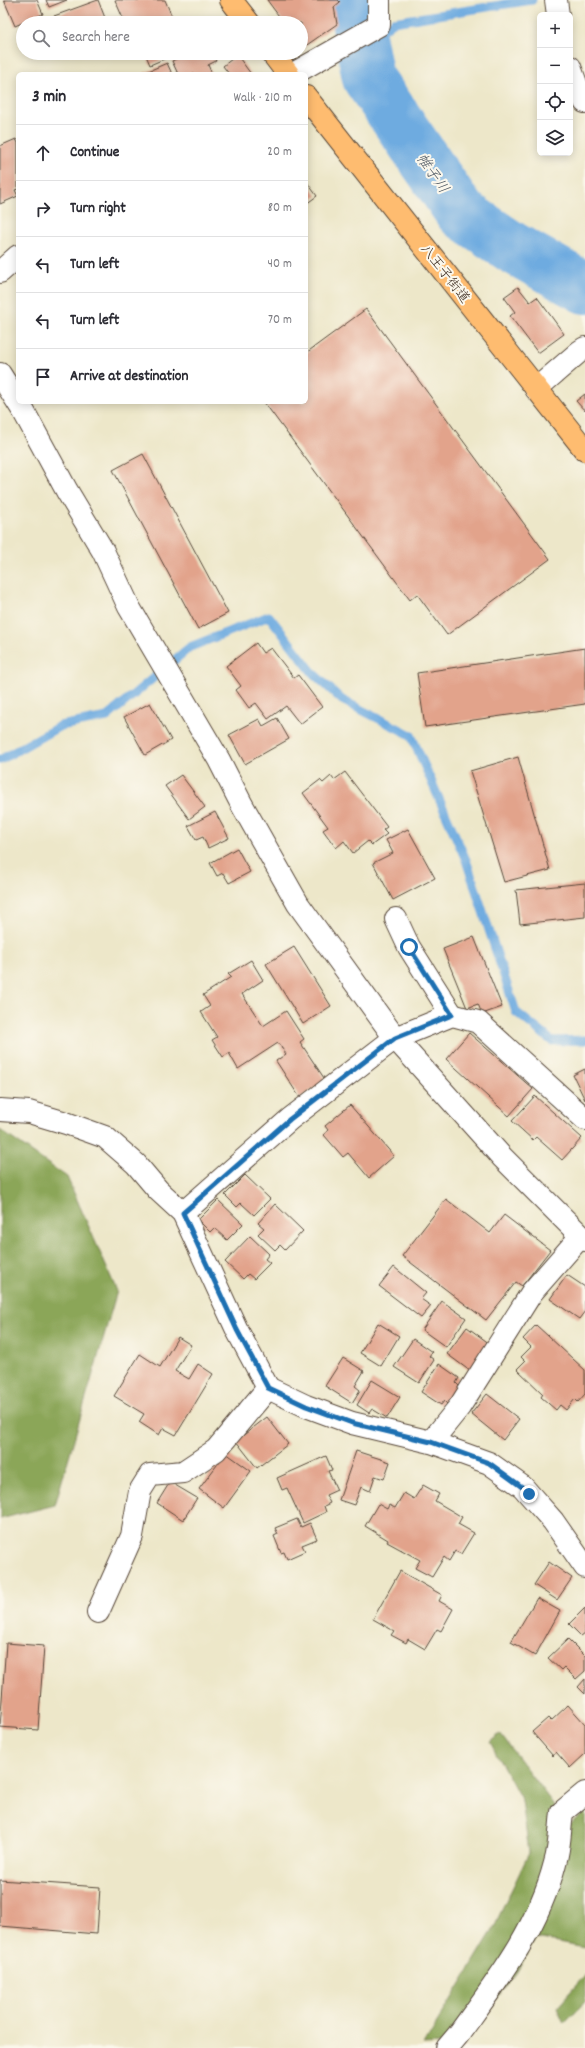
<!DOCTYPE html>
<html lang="en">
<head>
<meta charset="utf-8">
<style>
  body { margin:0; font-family:Dekko,"Klee One",sans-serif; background:#f7f7f7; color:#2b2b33 }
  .controls { position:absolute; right:12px; top:12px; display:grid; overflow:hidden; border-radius:6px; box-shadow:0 2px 10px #0003 }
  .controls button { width:36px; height:36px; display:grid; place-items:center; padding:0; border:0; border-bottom:1px solid #e1e1e2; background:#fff; color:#2b2b33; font:20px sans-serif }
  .stop { position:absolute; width:12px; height:12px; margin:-9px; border:3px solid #1f6fb2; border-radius:50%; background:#fff }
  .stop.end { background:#1f6fb2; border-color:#fff; box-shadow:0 1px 4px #0008 }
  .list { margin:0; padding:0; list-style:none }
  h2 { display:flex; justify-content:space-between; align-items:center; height:52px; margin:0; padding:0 16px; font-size:17px }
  h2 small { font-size:13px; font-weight:400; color:#7c7c81 }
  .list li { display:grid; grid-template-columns:26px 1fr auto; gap:12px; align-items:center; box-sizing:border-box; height:56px; padding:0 16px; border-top:1px solid #e1e1e2 }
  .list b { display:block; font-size:15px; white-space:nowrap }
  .list em { font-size:13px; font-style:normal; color:#7c7c81 }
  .icon { flex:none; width:22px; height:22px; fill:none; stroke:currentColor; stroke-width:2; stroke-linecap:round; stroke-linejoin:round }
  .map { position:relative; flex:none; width:585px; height:2048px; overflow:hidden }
  .search { position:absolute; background:#fff; box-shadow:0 2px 10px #0003; left:16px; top:16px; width:292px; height:44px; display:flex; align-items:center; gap:10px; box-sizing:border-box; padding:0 14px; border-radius:22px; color:#7c7c81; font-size:15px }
  .panel { position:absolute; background:#fff; box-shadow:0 2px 10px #0003; left:16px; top:72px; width:292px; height:332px; border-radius:6px }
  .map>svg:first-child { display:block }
  .forest { fill:#8ba659; stroke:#63683c }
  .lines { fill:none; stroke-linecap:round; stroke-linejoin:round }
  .stream { stroke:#6eabe0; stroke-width:9 }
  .river { stroke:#6eabe0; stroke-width:52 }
  .building { fill:#e2a38b }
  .minor-casing { stroke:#564638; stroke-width:24 }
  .highway-casing { stroke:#564638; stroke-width:24 }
  .minor { stroke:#fff; stroke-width:22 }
  .highway { stroke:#febc70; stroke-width:22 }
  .route { stroke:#1f6fb2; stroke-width:5 }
  .labels { text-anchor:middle; stroke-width:4; stroke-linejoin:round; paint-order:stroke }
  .street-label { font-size:14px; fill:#3b2a1e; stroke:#fbf7ec }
  .water-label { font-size:15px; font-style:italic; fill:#4d5762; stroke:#fbf7ec }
</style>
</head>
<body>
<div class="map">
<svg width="585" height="2048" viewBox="0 0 585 2048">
  <rect width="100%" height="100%" fill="#fbf7ec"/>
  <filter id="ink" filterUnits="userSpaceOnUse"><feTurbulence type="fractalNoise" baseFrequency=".025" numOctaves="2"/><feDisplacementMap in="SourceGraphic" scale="8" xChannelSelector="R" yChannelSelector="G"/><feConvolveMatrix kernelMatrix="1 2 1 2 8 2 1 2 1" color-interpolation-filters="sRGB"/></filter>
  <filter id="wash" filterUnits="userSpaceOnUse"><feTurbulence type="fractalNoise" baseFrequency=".012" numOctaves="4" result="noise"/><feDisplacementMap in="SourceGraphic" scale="16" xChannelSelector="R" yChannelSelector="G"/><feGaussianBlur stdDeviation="0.9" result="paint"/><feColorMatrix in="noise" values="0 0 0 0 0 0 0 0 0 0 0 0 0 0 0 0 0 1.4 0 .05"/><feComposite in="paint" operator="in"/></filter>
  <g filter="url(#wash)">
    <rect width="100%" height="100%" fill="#ede7c9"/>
    <g class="forest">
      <path d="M0,1130l67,47 50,114 -62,214 -55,14z"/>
      <path d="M500,1734l69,91 16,-14v136l-49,-9 -22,39 -53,66 -37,2 67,-112 38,-80 -7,-52 -32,-59z"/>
      <path d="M585,1975v27l-21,21 -7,-16z"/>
    </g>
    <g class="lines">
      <g class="stream">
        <path d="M363,54l14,-19 16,-13 139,-22"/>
        <path d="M0,760l60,-34 47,-9 83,-70 79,-31 44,57 29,27 69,35 55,125 50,152 36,29 33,-1"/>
      </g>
      <path class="river" d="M353,0l15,78 93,135 52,35 72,40"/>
    </g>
    <g id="blocks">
      <g class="building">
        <path d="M4,0h33l6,14 -28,12z"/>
        <path d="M46,0h21l-18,7z"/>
        <path d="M98,0l9,23h-50l-3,-7z"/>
        <path d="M115,0h50l8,19 -9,4h-39z"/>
        <path d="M267,0h71l2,2 -6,5 3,17 -33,23 -3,-4v-20h-17z"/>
        <path d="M50,19l2,4h-14z"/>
        <path d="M145,53h33l-28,12z"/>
        <path d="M188,53h24l4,8 -8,4 4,9h-34l-6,-13z"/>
        <path d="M237,55l14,19h-22l-6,-8z"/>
        <path d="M167,63l5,11h-28v-1z"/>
        <path d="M16,139l2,4v46l-3,1 3,6 -18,8v-58z"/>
        <path d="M306,181l11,15 -11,8z"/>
        <path d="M518,287l12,15 7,-5 27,37 -26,19 -28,-37 5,-4 -11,-15z"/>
        <path d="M366,309l184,250 -103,76 -30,-41 -7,6 -146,-198h42v-49z"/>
        <path d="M585,394v17l-9,-10z"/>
        <path d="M143,454l85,159 -30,16 -85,-159z"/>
        <path d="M256,643l7,10 8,-5 23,30 4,-3 24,32 -22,17 -14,-18 -18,13 -12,-16 -7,5 -13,-18 5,-4 -15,-20z"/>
        <path d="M585,648v56l-160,23 -8,-54z"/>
        <path d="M150,703l21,37 -26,15 -21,-38z"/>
        <path d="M277,718l12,21 -44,25 -16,-29 30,-16 4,7z"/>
        <path d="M518,757l32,113 -46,12 -34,-111z"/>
        <path d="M345,772l42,55 -4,3 4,4 -15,11 -4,-4 -15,12 -9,-12 -8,7 -13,-18 5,-3 -25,-34 17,-13 3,3 8,-7 3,4z"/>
        <path d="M181,775l24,32 -16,12 -24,-33z"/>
        <path d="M215,812l14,26 -21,10 -5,-11 -7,3 -8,-14z"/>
        <path d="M408,829l27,49 -42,22 -20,-37 20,-10 -7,-13z"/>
        <path d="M237,848l13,24 -21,11 -6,-10 -6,3 -7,-13z"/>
        <path d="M585,883v34l-65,7 -4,-34z"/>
        <path d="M474,937l28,70 -20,7 -4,-10 -11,4 -24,-59z"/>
        <path d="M294,947l37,59 -28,18 -37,-60z"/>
        <path d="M251,960l12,20 -21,14 21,32 23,-15 18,28 -4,3 26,39 -26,17 -24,-37 10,-7 -8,-11 -40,26 -9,-16 -6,4 -11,-17 5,-3 -16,-25 9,-6 -7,-11 28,-18 -3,-3z"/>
        <path d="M469,1033l64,56 -24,27 -63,-57z"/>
        <path d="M585,1069v31l-12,-25z"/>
        <path d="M535,1096l47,42 -20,22 -26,-23 -3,3 -21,-19z"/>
        <path d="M350,1105l44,51 -25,22 -21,-25 -5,4 -19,-22 4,-5 -3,-4z"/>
        <path d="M245,1175l25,24 -16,16 -13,-12 -4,4 -12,-12z"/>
        <path d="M446,1199l44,34 14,-18 46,35 -28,36 -6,-4 -30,38 -84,-64z"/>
        <path d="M218,1200l25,24 -16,16 -13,-12 -4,4 -12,-12z"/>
        <path d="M275,1204l28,27 -18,19 -5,-5 -5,5 -17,-16 6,-6 -6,-5z"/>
        <path d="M250,1236l19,18 -4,5 5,4 -16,16 -6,-5 -5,5 -18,-17z"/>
        <path d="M394,1267l32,26 -5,6 10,7 -10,12 -42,-32z"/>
        <path d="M567,1275l18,12v24l-6,8 -29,-20z"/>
        <path d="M442,1301l24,17 -20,29 -24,-17z"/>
        <path d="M378,1323l21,13 -18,30 -21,-13z"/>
        <path d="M536,1325l49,45v24l-7,8 -3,-3 -9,11 -6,-5 -4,5 -15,-13 2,-3 -26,-25 8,-8 -4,-4 10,-10 -8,-8z"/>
        <path d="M467,1327l23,17 -20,27 -23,-17z"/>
        <path d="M178,1337l13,8 -16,26 14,8 9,-15 15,10 -37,61 -13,-7 -4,7 -20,-13 5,-8 -30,-18 26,-42 20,13z"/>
        <path d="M413,1339l19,13 -3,4 5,4 -15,23 -25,-16z"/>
        <path d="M343,1358l21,13 -9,15 5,4 -8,13 -27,-17z"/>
        <path d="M439,1364l20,14 -3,5 4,4 -12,18 -4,-4 -3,4 -20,-13z"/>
        <path d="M372,1380l28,17 -13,21 -15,-9 -3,4 -12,-8z"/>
        <path d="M487,1394l32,25 -16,21 -32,-26z"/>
        <path d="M267,1417l21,27 -31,24 -21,-27z"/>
        <path d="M356,1451l34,11 -6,17 -9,-3 -5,15 -9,-4 -7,18 -15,-5z"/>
        <path d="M226,1453l25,18 -27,37 -25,-19z"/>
        <path d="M326,1456l6,14 -4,1 9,19 -11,5 4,8 -6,3 2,6 -23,11 -16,-35 -5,2 -5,-12z"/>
        <path d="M170,1482l27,16 -14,22 -26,-17z"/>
        <path d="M423,1485l16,9 -4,7 27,16 -4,7 16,9 -13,21 -6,-3 -6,10 -5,-4 -12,20 -17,-9 5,-8 -33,-18 1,-2 -23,-14 13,-22 9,5 2,-4 6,3 9,-15 10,6z"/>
        <path d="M297,1519l4,8 9,-4 7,16 -15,6 3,6 -18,8 -3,-7 -3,1 -7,-17 4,-2 -3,-6z"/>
        <path d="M549,1562l23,16 -15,22 -23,-15z"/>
        <path d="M400,1571l42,24 -3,6 14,8 -12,22 -4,-2 -12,20 -17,-10 -2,4 -15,-8 3,-4 -21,-12z"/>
        <path d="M537,1598l23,13 -25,45 -24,-14z"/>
        <path d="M585,1608v25l-4,3 -12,-12z"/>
        <path d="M568,1639l17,17v15l-9,8 -12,-12 -3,3 -13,-12z"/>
        <path d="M6,1643l38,3 -6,84 -38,-3z"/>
        <path d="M585,1679v15l-7,-7z"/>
        <path d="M568,1705l17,19v30l-15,14 -14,-16 -3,4 -21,-24 16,-14 3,3z"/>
        <path d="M0,1880l100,7 -3,47 -97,-8z"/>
      </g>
    </g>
  </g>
  <g filter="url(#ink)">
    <use href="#blocks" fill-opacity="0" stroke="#564638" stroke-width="1"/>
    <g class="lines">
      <defs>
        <g id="minor">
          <path d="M556,0l2,15"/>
          <path d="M570,67l8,22 7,13"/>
          <path d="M293,74l86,-49v-25"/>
          <path d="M0,272l18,-16"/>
          <path d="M0,374l24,38 43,79 36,60 26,56 90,153 23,45 56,99 97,134 107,119 83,83"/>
          <path d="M536,389l43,-37 6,-4"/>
          <path d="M396,919l13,28 43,68"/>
          <path d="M0,1110l29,2 37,11 39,14 31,27 22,26 25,23 54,117 31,58"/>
          <path d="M183,1213l107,-94 105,-81 57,-23 26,7 107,97"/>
          <path d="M431,1442l29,-36 72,-114 49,-56"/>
          <path d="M98,1612l34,-76 8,-45 10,-16 33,-3 33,-22 52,-62 38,18 46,17 79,19 58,21 34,24 6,7 24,27 32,46"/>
          <path d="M447,2048l11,-13c39,-54 80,-106 97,-172 5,-16 5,-35 7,-51l23,-19"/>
        </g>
        <g id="highway">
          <path d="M231,0l18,23"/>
          <path d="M272,53l16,21"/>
          <path d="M306,97l279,353"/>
        </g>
      </defs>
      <use href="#minor" class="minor-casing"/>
      <use href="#highway" class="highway-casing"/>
      <use href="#minor" class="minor"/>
      <use href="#highway" class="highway"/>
    </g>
  </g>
  <g class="lines" filter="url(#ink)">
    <path class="route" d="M409,947l43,68 -57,23 -105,81 -107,94 54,117 31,58 38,18 46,17 79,19 58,21 33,24 7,7"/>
  </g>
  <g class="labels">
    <g class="street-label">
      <text transform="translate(446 273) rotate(52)" y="5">八王子街道</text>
    </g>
    <g class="water-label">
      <text transform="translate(433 173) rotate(55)" y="5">帷子川</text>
    </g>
  </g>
</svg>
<div class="controls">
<button>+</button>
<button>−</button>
<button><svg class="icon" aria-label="locate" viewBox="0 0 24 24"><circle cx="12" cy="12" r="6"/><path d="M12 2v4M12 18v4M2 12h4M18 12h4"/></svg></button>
<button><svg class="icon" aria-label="layers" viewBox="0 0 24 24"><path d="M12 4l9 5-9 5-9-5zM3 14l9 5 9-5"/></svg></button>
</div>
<div class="stop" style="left:409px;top:947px"></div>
<div class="stop end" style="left:529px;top:1494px"></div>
<div class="search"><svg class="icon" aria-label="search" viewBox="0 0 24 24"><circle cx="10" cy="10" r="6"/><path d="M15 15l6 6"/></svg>Search here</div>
<section class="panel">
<h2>3 min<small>Walk · 210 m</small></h2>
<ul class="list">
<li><svg class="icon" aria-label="ahead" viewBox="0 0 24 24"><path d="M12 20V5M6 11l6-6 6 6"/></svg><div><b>Continue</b></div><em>20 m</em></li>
<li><svg class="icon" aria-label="right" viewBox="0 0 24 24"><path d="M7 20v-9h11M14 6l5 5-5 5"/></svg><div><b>Turn right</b></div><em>80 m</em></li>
<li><svg class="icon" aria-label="left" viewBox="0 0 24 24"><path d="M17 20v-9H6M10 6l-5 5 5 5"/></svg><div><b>Turn left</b></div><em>40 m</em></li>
<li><svg class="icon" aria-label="left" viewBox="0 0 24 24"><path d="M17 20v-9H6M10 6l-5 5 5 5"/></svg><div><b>Turn left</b></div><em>70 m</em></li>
<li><svg class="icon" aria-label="arrive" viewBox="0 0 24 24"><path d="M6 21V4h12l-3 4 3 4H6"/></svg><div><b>Arrive at destination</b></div></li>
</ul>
</section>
</div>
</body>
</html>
